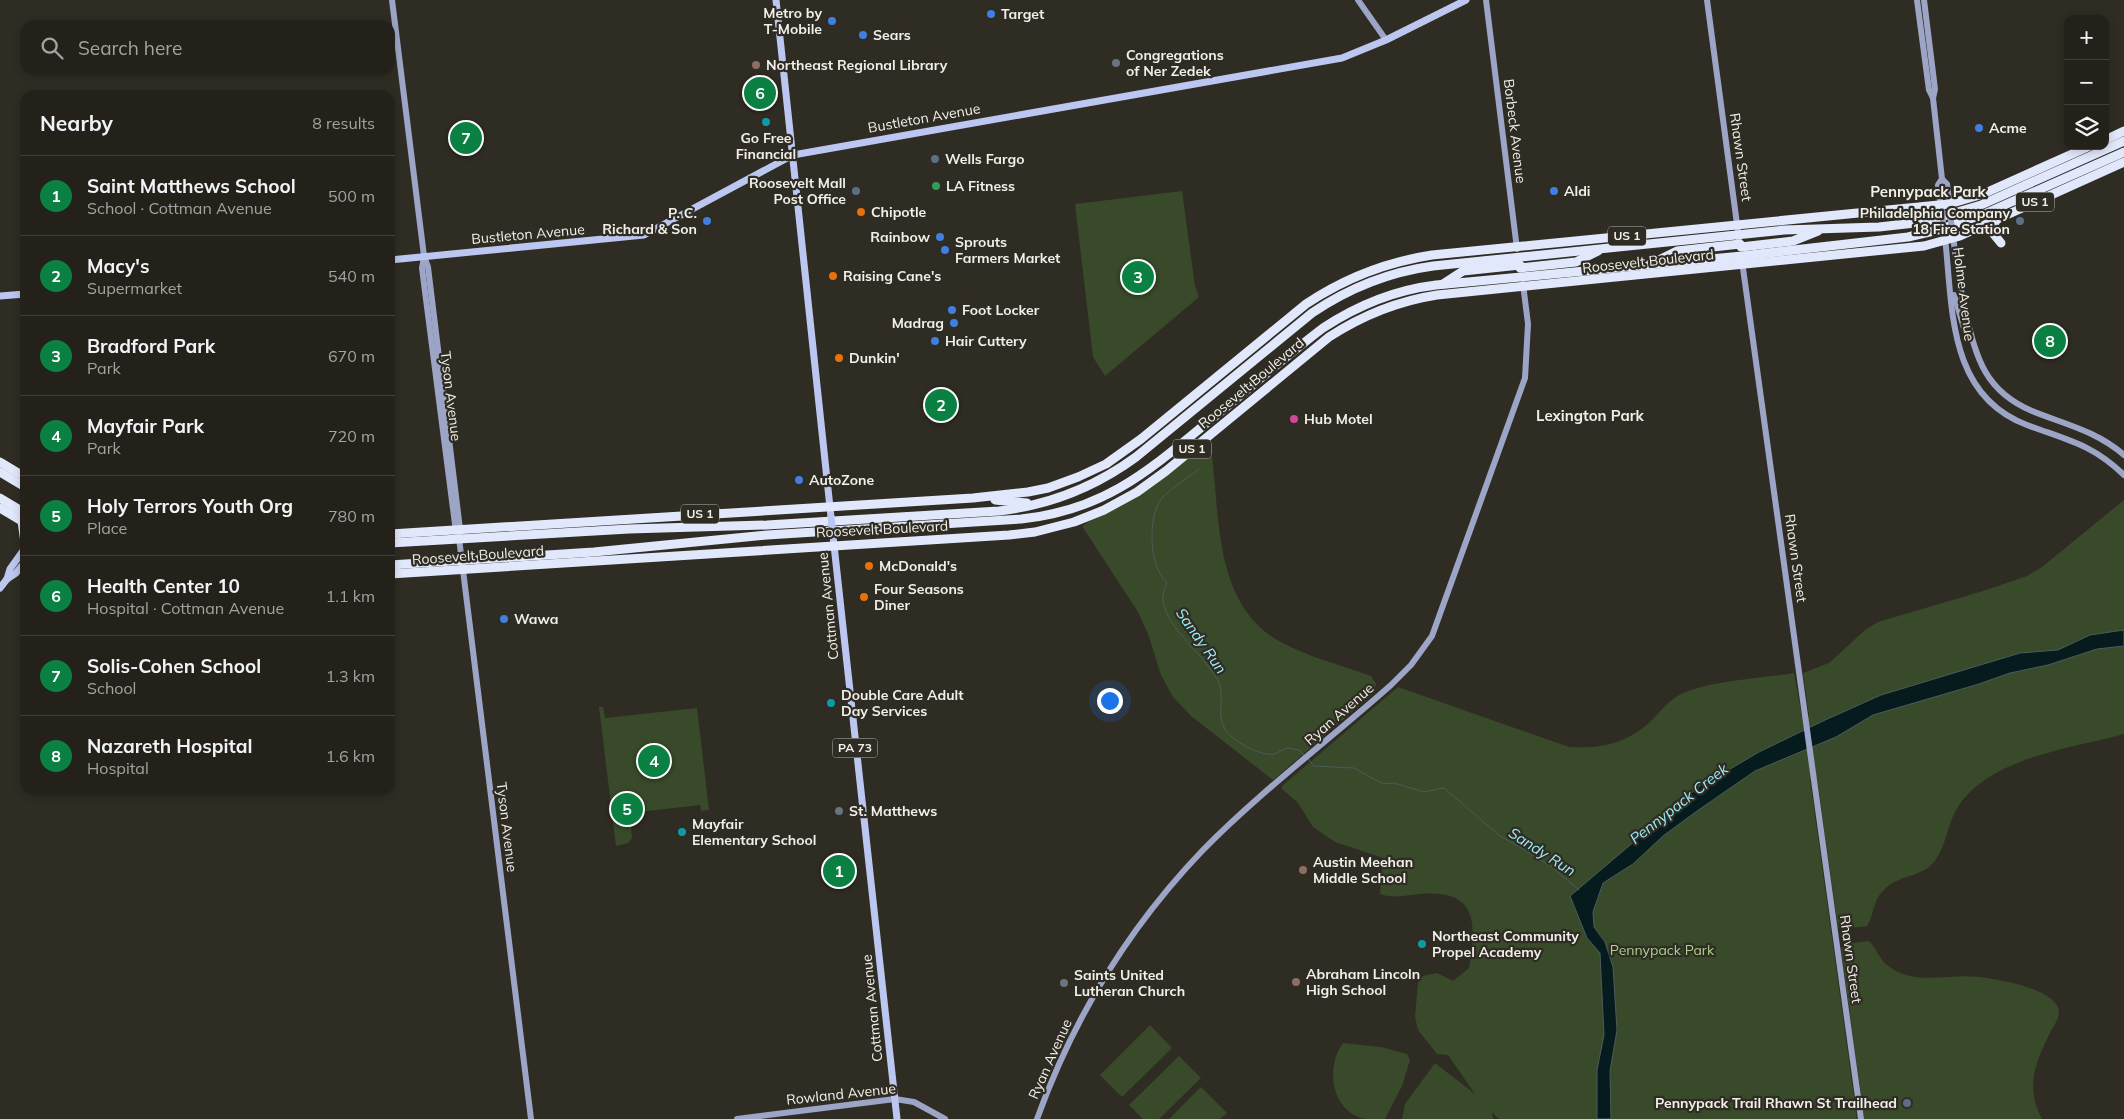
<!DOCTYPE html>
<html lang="en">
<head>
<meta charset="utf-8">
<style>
  body { margin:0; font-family:Mulish,sans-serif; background:#2b2923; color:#f1f3f6 }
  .controls { position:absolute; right:15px; top:15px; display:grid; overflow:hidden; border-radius:10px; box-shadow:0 2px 8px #0003 }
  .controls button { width:45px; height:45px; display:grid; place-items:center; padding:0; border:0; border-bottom:1px solid #403e39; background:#23211a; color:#f1f3f6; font:25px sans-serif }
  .you { position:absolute; left:1109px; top:700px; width:18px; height:18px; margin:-12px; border:4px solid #fff; border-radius:50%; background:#1a73e8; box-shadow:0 0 0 8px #1a73e833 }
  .badge { display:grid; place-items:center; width:32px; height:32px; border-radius:50%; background:#0b8043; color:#fff; font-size:16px; font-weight:700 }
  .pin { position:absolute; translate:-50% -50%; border:2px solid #fff; box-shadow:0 1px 5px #0006 }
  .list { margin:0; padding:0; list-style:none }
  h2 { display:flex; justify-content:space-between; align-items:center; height:65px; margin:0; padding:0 20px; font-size:21px }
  h2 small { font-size:16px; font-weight:400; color:#a3a3a2 }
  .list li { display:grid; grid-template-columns:32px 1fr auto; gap:15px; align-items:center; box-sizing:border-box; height:80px; padding:0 20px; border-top:1px solid #403e39 }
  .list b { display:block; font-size:19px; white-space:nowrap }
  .list p { margin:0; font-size:16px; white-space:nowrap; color:#a3a3a2 }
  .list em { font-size:16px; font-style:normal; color:#a3a3a2 }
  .icon { flex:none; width:28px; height:28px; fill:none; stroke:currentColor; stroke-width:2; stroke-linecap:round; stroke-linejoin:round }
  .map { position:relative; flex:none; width:2124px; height:1119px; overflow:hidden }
  .search { position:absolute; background:#23211a; box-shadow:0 2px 8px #0003; left:20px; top:20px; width:375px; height:55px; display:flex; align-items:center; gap:12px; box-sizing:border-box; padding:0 18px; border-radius:15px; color:#a3a3a2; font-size:19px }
  .panel { position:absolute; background:#23211a; box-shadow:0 2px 8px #0003; left:20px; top:90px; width:375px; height:705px; border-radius:15px }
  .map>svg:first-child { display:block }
  .green { fill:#384a29 }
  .water { fill:#061b1e; stroke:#4c5b5b }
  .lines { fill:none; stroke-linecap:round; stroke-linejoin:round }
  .stream { stroke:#4c5b5b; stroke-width:1 }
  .secondary { stroke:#9da5c6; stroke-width:6 }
  .primary { stroke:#bcc7f1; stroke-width:7 }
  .highway { stroke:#e2e8fc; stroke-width:9 }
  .secondary-bridge { stroke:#9da5c6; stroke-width:6 }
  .primary-bridge { stroke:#bcc7f1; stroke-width:7 }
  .shop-dot { fill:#3f7fe0; stroke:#2f2c23; stroke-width:2 }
  .worship-dot { fill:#6b7280; stroke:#2f2c23; stroke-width:2 }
  .education-dot { fill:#8d6e63; stroke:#2f2c23; stroke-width:2 }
  .culture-dot { fill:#0f9aa8; stroke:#2f2c23; stroke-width:2 }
  .service-dot { fill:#5c6f8a; stroke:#2f2c23; stroke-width:2 }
  .leisure-dot { fill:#2e9e5b; stroke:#2f2c23; stroke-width:2 }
  .food-dot { fill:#e8710a; stroke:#2f2c23; stroke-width:2 }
  .hotel-dot { fill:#d1479c; stroke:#2f2c23; stroke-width:2 }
  .labels { text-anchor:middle; stroke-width:4.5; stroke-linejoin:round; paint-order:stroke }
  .shield { fill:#2f2c23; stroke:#b7b4ae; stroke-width:1 }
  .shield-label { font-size:12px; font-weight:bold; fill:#f1efe9 }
  .poi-label { font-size:14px; font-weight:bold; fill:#f1efe9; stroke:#2f2c23; text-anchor:start }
  .street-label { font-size:14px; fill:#f1efe9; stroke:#2f2c23 }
  .park-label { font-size:14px; fill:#abd18d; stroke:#2f2c23 }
  .neighbourhood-label { font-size:15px; font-weight:bold; fill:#f1efe9; stroke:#2f2c23 }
  .water-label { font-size:15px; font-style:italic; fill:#9cedf9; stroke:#2f2c23 }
</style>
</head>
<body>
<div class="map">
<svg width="2124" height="1119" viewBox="0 0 2124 1119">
  <rect width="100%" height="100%" fill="#2f2c23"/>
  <g class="green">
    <path d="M1182,191l13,95 4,11 -94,79 -12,-19 -18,-153z"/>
    <path d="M1197,450l12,3 3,4c8,64 3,150 69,185 27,15 60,23 90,34l5,8 -2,9 -101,87 -82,-64 -18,-19 -12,-22 -13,-41 -10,-22 -56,-86z"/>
    <path d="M2124,500v234c-54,15 -134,23 -166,73 -11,16 -11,37 -22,52 -11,18 -34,15 -49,28 -16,13 -12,28 -20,39l-26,3 -3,-2 -21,-149 -7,1 47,340h-358l-7,-7 1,7h-91l3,-15 30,-41 40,31 -27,-39 -11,-1 -19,-24 -3,-13 3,-35 5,-6 14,-3 16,8 16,-13c7,-43 10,-79 -48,-74 -16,1 -26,5 -41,0l3,-36 -48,-16 -22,-15 -15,-24 -16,-14v-3l116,-99 171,60c31,2 57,-3 81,-25 10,-10 19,-22 31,-28 27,-13 83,-16 113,-21l8,44 7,-1 -6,-43 26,-10 36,-33 13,-8 105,-31 44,-15 15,-9z"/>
    <path d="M599,707h4l2,11 92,-10 12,102 -8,1 -1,-6 -70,8 2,25 -4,5 -12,3z"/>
    <path d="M1869,941c7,6 10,18 18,24 26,22 61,8 92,12 19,2 79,12 80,35 0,7 -6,15 -9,21 -15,30 -25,54 -8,86h-178l-23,-171 3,-4z"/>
    <path d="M1150,1025l22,23 -50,49 -22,-22z"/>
    <path d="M1343,1043l38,4 26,7 3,6 -8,26 -17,33c-6,0 -14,0 -20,0 -34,-7 -40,-52 -22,-76z"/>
    <path d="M1179,1056l22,22 -42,41h-16l-14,-14z"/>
    <path d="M1201,1087l26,26 -7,6h-51z"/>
  </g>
  <path class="water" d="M2124,630v16l-27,3 -49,16 -38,8 -31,11 -106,31 -37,22 -81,34 -58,40 -34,25 -30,28 -30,19 -10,29 1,15 11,15 8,25 4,63 -7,41 1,48h-14v-49l7,-35 -4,-82 -13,-15 -17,-42 138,-117 17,-7 34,-20 64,-31 58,-26 139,-42 38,-3 32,-15z"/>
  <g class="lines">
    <g class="stream">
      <path d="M1199,469c-12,10 -27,18 -37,29 -15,17 -13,72 5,84 -2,7 -5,12 -4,19 5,30 43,54 56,82 6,14 -3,32 6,46 6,11 36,28 49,25 4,-1 9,-5 14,-6l11,2 5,5"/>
      <path d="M1307,758l7,8 40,2 29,16 11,-1 30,9 20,-4 56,48 22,12 31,20 26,22"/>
    </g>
    <g class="secondary">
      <path d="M392,0l32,256 4,11 32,262 -1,9 72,581"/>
      <path d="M1358,0l28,40"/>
      <path d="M1486,0l31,249"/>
      <path d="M1707,0l32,239"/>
      <path d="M1917,0l12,90 4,8"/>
      <path d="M1924,0l11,89 -2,9 9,81 5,5 3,24"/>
      <path d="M1941,208l-3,-23 4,-6"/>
      <path d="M1953,235c3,27 7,53 13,80 11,44 19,76 66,96 32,13 65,20 92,44"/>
      <path d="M1945,238c8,69 2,157 82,187 40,15 65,19 97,50"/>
      <path d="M424,257l-2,11 34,264"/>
      <path d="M1742,261l119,858"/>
      <path d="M1954,295l13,43"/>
      <path d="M737,1119l158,-20 19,3 31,17"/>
      <path d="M1037,1119c36,-100 92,-192 166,-269 58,-59 126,-110 188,-165l20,-20 21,-29 93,-258 3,-54 -5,-40"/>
    </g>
    <g class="primary">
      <path d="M776,0l55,517"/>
      <path d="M390,260l254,-25 149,-80 549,-97 44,-18 80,-40"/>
      <path d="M0,296l25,-2"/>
      <path d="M833,536l64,583"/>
      <path d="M7,579l9,-6 9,-11"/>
      <path d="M0,588l7,-9 3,-10 15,-21"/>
    </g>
    <g class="highway">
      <path d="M2105,140l19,-9"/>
      <path d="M1997,219l-5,8v5l9,11"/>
      <path d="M1741,247l52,-6 25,-10"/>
      <path d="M1657,261l20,-10 63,-7"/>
      <path d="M1520,268l56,-6 22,-11"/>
      <path d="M1443,284l20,-13 57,-6"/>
      <path d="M0,462l25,15"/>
      <path d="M0,472l25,15"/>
      <path d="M0,498l25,15"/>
      <path d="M995,500l32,3"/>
      <path d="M0,508l25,15"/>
      <path d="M22,521l3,22"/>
      <path d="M390,534l583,-36 55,-6 20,-4 30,-11 28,-13 35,-25 165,-135c39,-26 80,-42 126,-49l517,-51 34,-10 107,-48"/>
      <path d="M390,543l239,-14 138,-4 232,-14c51,-6 96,-24 137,-54l176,-144c37,-25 77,-41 121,-47l351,-36 95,-3 45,-5 57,-17 143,-64"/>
      <path d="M390,565l204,-13 173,-17 254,-16c79,-8 123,-44 182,-93 40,-32 79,-67 120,-98 35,-23 72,-38 113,-43l306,-29 166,-19 30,-7 44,-15 142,-63"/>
      <path d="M390,574l619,-39 26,-3 39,-10 30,-12 33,-18 29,-21 163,-134c34,-22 69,-36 108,-42l487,-49 36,-10 164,-74"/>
    </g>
    <g class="secondary-bridge">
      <path d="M1950,209l2,23"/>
      <path d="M1942,211l2,23"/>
    </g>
    <path class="primary-bridge" d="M831,517l2,19"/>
  </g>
  <g class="shop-dot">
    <circle cx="991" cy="14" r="5"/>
    <circle cx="832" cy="21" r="5"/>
    <circle cx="863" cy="35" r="5"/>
    <circle cx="1979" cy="128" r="5"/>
    <circle cx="1554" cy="191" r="5"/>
    <circle cx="707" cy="221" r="5"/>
    <circle cx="940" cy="237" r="5"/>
    <circle cx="945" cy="250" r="5"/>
    <circle cx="952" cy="310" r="5"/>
    <circle cx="954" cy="323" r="5"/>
    <circle cx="935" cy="341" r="5"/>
    <circle cx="799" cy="480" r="5"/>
    <circle cx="504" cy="619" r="5"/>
  </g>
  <g class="worship-dot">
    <circle cx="1116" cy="63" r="5"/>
    <circle cx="839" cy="811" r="5"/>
    <circle cx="1064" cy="983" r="5"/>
  </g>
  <g class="education-dot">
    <circle cx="756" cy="65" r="5"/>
    <circle cx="1303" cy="870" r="5"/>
    <circle cx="1296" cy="982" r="5"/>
  </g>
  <g class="culture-dot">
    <circle cx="766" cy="122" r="5"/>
    <circle cx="831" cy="703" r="5"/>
    <circle cx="682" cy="832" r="5"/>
    <circle cx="1422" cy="944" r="5"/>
  </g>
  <g class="service-dot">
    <circle cx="935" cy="159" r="5"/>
    <circle cx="856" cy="191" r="5"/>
    <circle cx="2020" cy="221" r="5"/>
    <circle cx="1907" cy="1103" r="5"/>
  </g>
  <circle class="leisure-dot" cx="936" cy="186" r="5"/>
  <g class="food-dot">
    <circle cx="861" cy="212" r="5"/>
    <circle cx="833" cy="276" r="5"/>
    <circle cx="839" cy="358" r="5"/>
    <circle cx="869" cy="566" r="5"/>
    <circle cx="864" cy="597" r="5"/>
  </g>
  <circle class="hotel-dot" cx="1294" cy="419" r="5"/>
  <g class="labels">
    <g class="shield">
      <rect x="2016" y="192.5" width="38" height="19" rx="4"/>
      <rect x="1608" y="226.5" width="38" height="19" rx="4"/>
      <rect x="1173" y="439.5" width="38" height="19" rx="4"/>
      <rect x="681" y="504.5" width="38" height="19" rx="4"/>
      <rect x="832.5" y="738.5" width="45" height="19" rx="4"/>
    </g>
    <g class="shield-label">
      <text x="2035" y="206">US 1</text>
      <text x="1627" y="240">US 1</text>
      <text x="1192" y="453">US 1</text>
      <text x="700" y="518">US 1</text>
      <text x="855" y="752">PA 73</text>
    </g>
    <g class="poi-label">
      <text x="822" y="18" text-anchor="end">Metro by<tspan x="822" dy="16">T-Mobile</tspan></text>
      <text x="1001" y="19">Target</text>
      <text x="873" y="40">Sears</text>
      <text x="1126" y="60">Congregations<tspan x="1126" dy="16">of Ner Zedek</tspan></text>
      <text x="766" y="70">Northeast Regional Library</text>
      <text x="1989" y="133">Acme</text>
      <text x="766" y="143" text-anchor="middle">Go Free<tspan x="766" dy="16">Financial</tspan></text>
      <text x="945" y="164">Wells Fargo</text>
      <text x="846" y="188" text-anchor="end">Roosevelt Mall<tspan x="846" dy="16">Post Office</tspan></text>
      <text x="946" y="191">LA Fitness</text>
      <text x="1564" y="196">Aldi</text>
      <text x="871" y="217">Chipotle</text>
      <text x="697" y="218" text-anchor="end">P. C.<tspan x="697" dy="16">Richard &amp; Son</tspan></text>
      <text x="2010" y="218" text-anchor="end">Philadelphia Company<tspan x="2010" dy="16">18 Fire Station</tspan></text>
      <text x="930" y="242" text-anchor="end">Rainbow</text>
      <text x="955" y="247">Sprouts<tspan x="955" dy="16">Farmers Market</tspan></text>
      <text x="843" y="281">Raising Cane's</text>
      <text x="962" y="315">Foot Locker</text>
      <text x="944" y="328" text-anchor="end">Madrag</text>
      <text x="945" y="346">Hair Cuttery</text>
      <text x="849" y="363">Dunkin'</text>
      <text x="1304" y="424">Hub Motel</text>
      <text x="809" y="485">AutoZone</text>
      <text x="879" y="571">McDonald's</text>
      <text x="874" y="594">Four Seasons<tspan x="874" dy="16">Diner</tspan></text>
      <text x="514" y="624">Wawa</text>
      <text x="841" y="700">Double Care Adult<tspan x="841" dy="16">Day Services</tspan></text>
      <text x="849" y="816">St. Matthews</text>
      <text x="692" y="829">Mayfair<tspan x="692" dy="16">Elementary School</tspan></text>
      <text x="1313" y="867">Austin Meehan<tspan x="1313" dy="16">Middle School</tspan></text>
      <text x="1432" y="941">Northeast Community<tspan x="1432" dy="16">Propel Academy</tspan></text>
      <text x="1306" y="979">Abraham Lincoln<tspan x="1306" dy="16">High School</tspan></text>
      <text x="1074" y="980">Saints United<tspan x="1074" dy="16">Lutheran Church</tspan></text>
      <text x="1897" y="1108" text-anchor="end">Pennypack Trail Rhawn St Trailhead</text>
    </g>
    <g class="street-label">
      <text transform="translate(924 118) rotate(-10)" y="5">Bustleton Avenue</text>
      <text transform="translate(1515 131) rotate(83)" y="5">Borbeck Avenue</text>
      <text transform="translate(1741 157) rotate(82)" y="5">Rhawn Street</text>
      <text transform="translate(528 234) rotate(-5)" y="5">Bustleton Avenue</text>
      <text transform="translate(1648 261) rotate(-6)" y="5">Roosevelt Boulevard</text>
      <text transform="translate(1964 294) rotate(83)" y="5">Holme Avenue</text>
      <text transform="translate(1251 383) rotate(-40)" y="5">Roosevelt Boulevard</text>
      <text transform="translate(451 396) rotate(83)" y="5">Tyson Avenue</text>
      <text transform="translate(882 529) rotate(-3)" y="5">Roosevelt Boulevard</text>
      <text transform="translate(478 555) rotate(-4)" y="5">Roosevelt Boulevard</text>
      <text transform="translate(1796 558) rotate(82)" y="5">Rhawn Street</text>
      <text transform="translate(828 606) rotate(-96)" y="5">Cottman Avenue</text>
      <text transform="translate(1339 714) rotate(-41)" y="5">Ryan Avenue</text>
      <text transform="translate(507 827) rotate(83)" y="5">Tyson Avenue</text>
      <text transform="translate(1851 959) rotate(82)" y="5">Rhawn Street</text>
      <text transform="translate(872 1008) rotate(-96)" y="5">Cottman Avenue</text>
      <text transform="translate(1050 1059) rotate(-66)" y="5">Ryan Avenue</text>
      <text transform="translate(841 1094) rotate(-6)" y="5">Rowland Avenue</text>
    </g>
    <g class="park-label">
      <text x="1662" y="955">Pennypack Park</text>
    </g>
    <g class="neighbourhood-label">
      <text x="1928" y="197">Pennypack Park</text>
      <text x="1590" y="421">Lexington Park</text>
    </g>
    <g class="water-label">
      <text transform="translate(1201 641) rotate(55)" y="5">Sandy Run</text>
      <text transform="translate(1679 804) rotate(-38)" y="5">Pennypack Creek</text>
      <text transform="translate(1542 852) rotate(33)" y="5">Sandy Run</text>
    </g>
  </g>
</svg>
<div class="controls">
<button>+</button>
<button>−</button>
<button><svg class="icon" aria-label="layers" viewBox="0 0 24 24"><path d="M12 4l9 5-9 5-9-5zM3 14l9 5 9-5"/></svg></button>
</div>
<div class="you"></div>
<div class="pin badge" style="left:839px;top:871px">1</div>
<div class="pin badge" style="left:941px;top:405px">2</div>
<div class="pin badge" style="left:1138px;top:277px">3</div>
<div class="pin badge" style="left:654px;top:761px">4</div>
<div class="pin badge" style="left:627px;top:809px">5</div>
<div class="pin badge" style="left:760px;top:93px">6</div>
<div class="pin badge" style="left:466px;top:138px">7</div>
<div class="pin badge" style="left:2050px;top:341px">8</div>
<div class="search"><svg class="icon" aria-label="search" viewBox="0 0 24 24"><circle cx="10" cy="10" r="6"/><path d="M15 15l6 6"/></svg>Search here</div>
<section class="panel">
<h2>Nearby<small>8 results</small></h2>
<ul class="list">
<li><span class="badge">1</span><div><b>Saint Matthews School</b><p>School · Cottman Avenue</p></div><em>500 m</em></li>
<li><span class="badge">2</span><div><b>Macy's</b><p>Supermarket</p></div><em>540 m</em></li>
<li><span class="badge">3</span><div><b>Bradford Park</b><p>Park</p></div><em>670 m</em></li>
<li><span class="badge">4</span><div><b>Mayfair Park</b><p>Park</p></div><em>720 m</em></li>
<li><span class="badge">5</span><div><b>Holy Terrors Youth Org</b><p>Place</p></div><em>780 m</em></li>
<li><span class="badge">6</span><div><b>Health Center 10</b><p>Hospital · Cottman Avenue</p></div><em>1.1 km</em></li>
<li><span class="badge">7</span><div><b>Solis-Cohen School</b><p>School</p></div><em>1.3 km</em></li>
<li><span class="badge">8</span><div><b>Nazareth Hospital</b><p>Hospital</p></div><em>1.6 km</em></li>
</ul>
</section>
</div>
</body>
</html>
